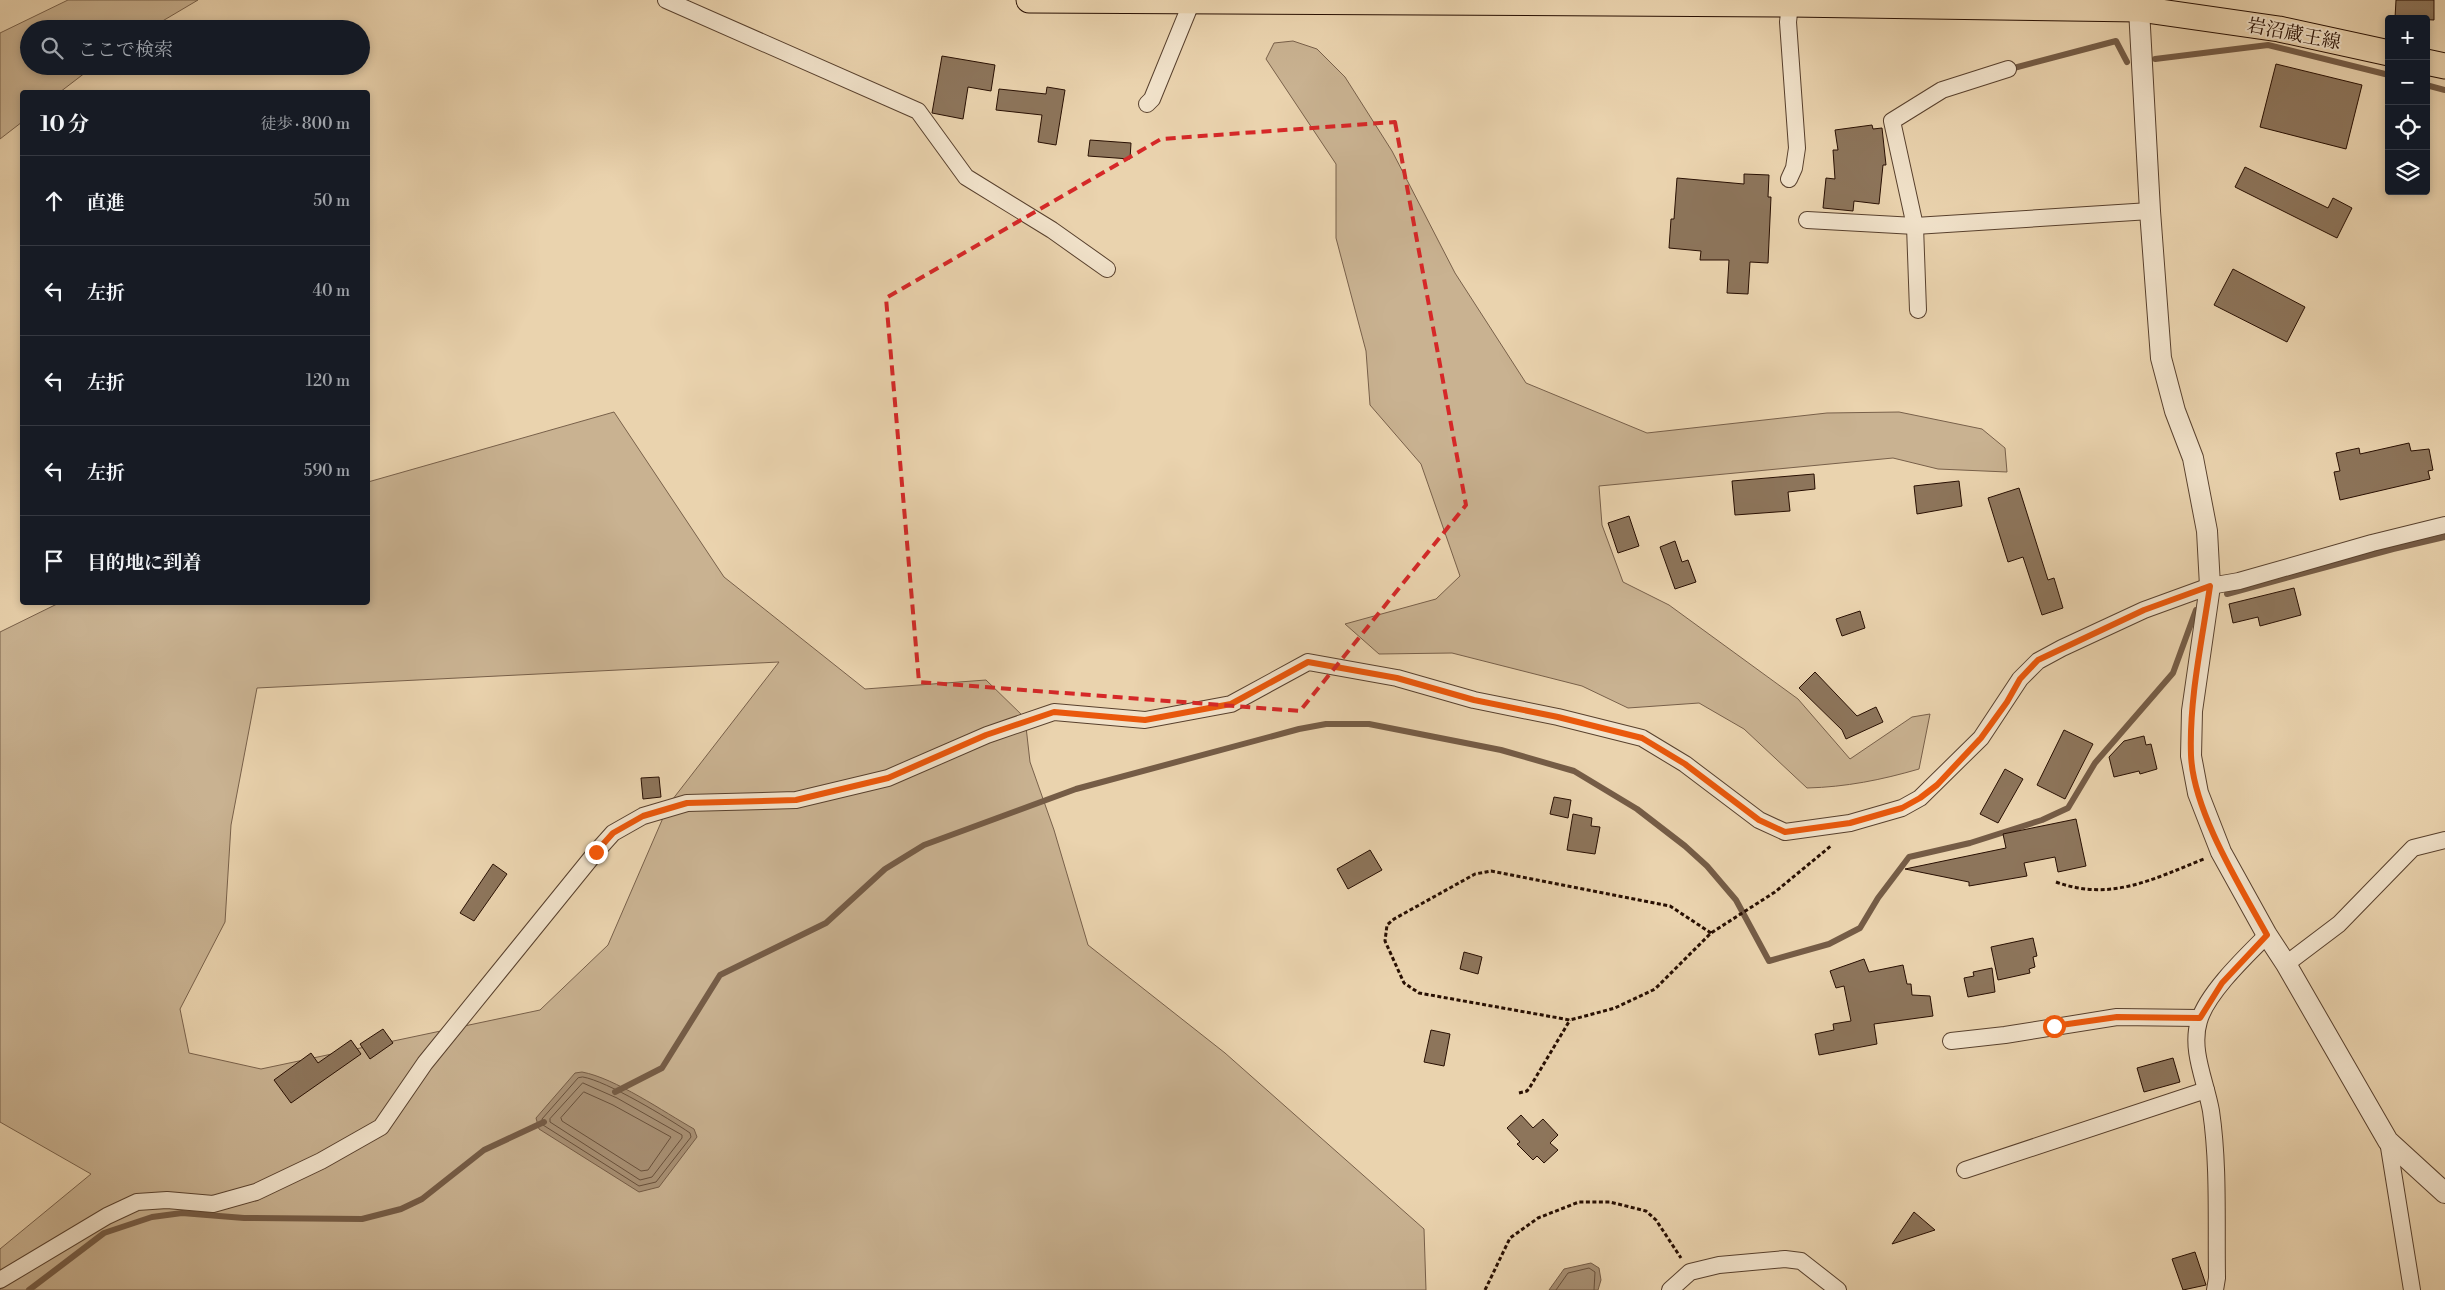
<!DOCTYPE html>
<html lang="ja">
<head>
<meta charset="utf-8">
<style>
  body { margin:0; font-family:"Libre Bodoni","Noto Serif JP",serif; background:#242831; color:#f1f3f6 }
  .controls { position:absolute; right:15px; top:15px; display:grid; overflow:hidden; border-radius:5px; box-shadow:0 2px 8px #0003 }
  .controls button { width:45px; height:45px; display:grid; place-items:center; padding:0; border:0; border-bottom:1px solid #363941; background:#171b24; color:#f1f3f6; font:25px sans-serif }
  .stop { position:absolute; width:15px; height:15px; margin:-11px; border:4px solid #ea580c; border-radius:50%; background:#fff }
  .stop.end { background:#ea580c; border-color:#fff; box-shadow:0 1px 5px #0008 }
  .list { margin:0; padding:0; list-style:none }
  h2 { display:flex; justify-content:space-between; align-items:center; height:65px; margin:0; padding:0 20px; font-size:21px }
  h2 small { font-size:16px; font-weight:400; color:#9ea1a6 }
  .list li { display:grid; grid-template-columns:32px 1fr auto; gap:15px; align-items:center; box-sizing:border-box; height:90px; padding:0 20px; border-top:1px solid #363941 }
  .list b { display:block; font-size:19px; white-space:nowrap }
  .list em { font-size:16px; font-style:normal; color:#9ea1a6 }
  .icon { flex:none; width:28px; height:28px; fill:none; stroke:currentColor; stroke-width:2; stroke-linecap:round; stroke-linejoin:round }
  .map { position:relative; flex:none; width:2445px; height:1290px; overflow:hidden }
  .search { position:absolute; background:#171b24; box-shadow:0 2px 8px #0003; left:20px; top:20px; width:350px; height:55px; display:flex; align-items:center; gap:12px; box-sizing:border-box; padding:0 18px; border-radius:28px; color:#9ea1a6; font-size:19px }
  .panel { position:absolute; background:#171b24; box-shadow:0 2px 8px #0003; left:20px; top:90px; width:350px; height:515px; border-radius:5px }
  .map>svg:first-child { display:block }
  .green { fill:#c9b291; stroke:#78604a; fill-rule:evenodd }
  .water { fill:#a89074; stroke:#755c46 }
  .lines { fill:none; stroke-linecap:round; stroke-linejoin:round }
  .shore { stroke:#68503b; stroke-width:1 }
  .stream { stroke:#755c46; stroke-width:6 }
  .building { fill:#8d755b; stroke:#280f02 }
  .minor-casing { stroke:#58402d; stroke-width:18 }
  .tertiary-casing { stroke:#58402d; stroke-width:22 }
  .primary-casing { stroke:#280f02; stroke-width:27 }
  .path { stroke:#280f02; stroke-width:3; stroke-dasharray:4 2.5; stroke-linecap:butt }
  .minor { stroke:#f1e2ca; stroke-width:16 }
  .tertiary { stroke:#f1e2ca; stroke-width:20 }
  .primary { stroke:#ead3ae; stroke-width:25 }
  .route { stroke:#ea580c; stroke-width:6 }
  .marked { fill:none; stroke:#d62828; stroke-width:4; stroke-dasharray:10 6; stroke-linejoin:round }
  .labels { text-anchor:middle; stroke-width:4; stroke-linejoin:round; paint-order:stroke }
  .street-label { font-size:19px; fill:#280f02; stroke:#f1e2ca }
</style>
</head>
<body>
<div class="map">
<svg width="2445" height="1290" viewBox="0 0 2445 1290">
  <rect width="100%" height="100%" fill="#ead3ae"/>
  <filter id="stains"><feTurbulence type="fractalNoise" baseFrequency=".004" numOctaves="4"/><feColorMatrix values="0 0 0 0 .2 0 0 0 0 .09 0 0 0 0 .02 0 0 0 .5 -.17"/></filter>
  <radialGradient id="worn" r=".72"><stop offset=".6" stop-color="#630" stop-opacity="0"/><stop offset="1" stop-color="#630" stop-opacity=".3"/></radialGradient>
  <g class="green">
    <path d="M68,0h130l-49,29h-120v37h65l-34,26h-38v30l-22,17v-106z"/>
    <path d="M1293,41l24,8 28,28 47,74 63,122 71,110 121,50 180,-20 72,-1 83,17 23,19 2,24 -69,-3 -45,-11 -294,28 3,39 21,57 46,23 129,94 52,60 62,-42 18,-3 -11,55c-38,11 -73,18 -112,19l-63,-59 -45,-26 -71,5 -46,-22 -130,-33 -73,1 -34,-30 91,-25 24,-23 -39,-112 -51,-59 -4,-54 -30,-113v-74l-70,-105 8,-16z"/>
    <path d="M614,412l110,165 141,112 121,-9 39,38 5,44 24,68 34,115 137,108 199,176 2,61h-1426v-41l91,-75 -91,-52v-490l59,-29 309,-1v-120zM779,662l-110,142 -61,141 -68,65 -279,59 -72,-16 -9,-44 45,-87 6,-97 26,-137z"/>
  </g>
  <g class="water">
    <path d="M582,1072c33,6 82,40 112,57l3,8 -38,50 -20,5 -100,-63 -3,-11 39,-45z"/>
    <path d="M1591,1263l8,5 2,12 -3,10h-49l15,-21z"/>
  </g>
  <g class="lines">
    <g class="shore">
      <path d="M583,1077c24,4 85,41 107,56l1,4 -35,45 -17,4 -96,-61 -1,-6 36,-41z"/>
      <path d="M583,1083l34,15 65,37v3l-30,39 -12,3 -90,-58v-3z"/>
      <path d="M584,1092l29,13 58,32 -23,33 -7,1 -79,-50 -1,-3z"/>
      <path d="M1556,1290l12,-17 21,-5 6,4 -1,18"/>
    </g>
    <g class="stream">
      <path d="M2155,59l113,-14 121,30"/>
      <path d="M2010,69l106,-28 11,21"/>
      <path d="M2426,85l19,5"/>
      <path d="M2227,594l166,-45 52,-12"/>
      <path d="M615,1092l47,-24 58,-93 106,-52 59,-54 39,-24 152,-56 223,-60 27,-5h43l132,26 73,21 63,38 48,37 22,20 29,34 33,61 60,-17 31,-16 18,-30 31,-41 61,-14 72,-23 26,-12 27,-45 78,-90 23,-63"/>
      <path d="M29,1290l75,-57 48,-16 30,-4 62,5 118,1 39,-10 21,-10 62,-49 60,-28"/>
    </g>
  </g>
  <g class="building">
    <path d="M2396,0h38v20l-39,-2z"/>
    <path d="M942,56l53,9 -4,26 -23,-4 -5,32 -31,-6z"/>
    <path d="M2276,64l86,21 -16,64 -86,-22z"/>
    <path d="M1047,87l18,3 -9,55 -18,-3 4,-27 -46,-5 3,-21 47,5z"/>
    <path d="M1872,125l1,4 9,-1 4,37h-3l-4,39 -25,-3 -1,10 -30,-3 3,-30 9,1 -2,-29h5l-3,-20z"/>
    <path d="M1090,140l41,3 -1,16 -42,-3z"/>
    <path d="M2245,167l83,41 5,-10 19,10 -15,30 -102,-51z"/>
    <path d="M1744,174l25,1 -1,22h3l-3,66 -18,-1 -2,32 -21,-1 2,-33h-29l1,-9 -32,-3 2,-29h3l3,-41 67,6z"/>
    <path d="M2233,269l72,38 -18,35 -73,-37z"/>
    <path d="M2409,443l2,8 18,-2 4,21 -5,1 2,8 -90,21 -6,-28 6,-1 -4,-18 23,-5 1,6z"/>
    <path d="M1814,474l1,15 -27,3 2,19 -55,4 -3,-34z"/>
    <path d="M1959,481l3,25 -45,8 -3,-28z"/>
    <path d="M2019,488l29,92 6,-2 9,30 -21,7 -19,-58 -15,5 -20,-64z"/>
    <path d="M1629,516l10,30 -21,7 -10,-30z"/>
    <path d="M1675,541l7,21 6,-2 8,22 -21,7 -15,-42z"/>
    <path d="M2294,588l7,27 -41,11 -2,-9 -25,6 -4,-19z"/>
    <path d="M1860,611l5,17 -23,8 -6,-17z"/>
    <path d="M1815,672l42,44 19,-9 7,15 -37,17 -4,-9 -43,-42z"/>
    <path d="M2064,730l29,14 -28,55 -28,-14z"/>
    <path d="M2144,736l2,9 5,-1 6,25 -17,5 -1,-3 -25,6 -5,-20 15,-16z"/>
    <path d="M2005,769l18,10 -25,44 -18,-9z"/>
    <path d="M659,777l2,20 -18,2 -2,-21z"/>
    <path d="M1554,797l17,3 -3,18 -18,-4z"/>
    <path d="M1573,814l19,4 -1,8 9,1 -5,27 -28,-4z"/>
    <path d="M2076,819l10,47 -28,6 -3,-15 -31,6 3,13 -58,10v-4l-64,-13 101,-21 -3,-14z"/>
    <path d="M1370,850l12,20 -34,19 -11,-20z"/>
    <path d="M493,864l14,10 -33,47 -14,-8z"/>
    <path d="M2033,938l4,18 -4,1 2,10 -6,2 1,4 -32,7 -7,-33z"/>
    <path d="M1464,952l18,5 -4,17 -18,-5z"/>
    <path d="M1864,959l5,13 34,-7 4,19h4l1,11 18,1 3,20 -59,8 3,20 -58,11 -4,-21 19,-4 -1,-6 18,-3 -7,-35 -8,2 -6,-17z"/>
    <path d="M1992,968l3,24 -27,5 -4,-19 10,-2 -1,-4z"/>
    <path d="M383,1029l10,14 -23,16 -10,-15z"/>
    <path d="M1431,1030l19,4 -6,32 -20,-4z"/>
    <path d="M351,1040l10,14 -70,49 -17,-23 37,-27 7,10z"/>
    <path d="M2173,1058l7,24 -36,10 -7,-24z"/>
    <path d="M1521,1115l12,13 10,-9 15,16 -8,8 8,7 -14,13 -7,-7 -4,4 -16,-16 3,-2 -13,-14z"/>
    <path d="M1914,1212l21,18 -43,14z"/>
    <path d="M2195,1252l11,33 -23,5 -11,-31z"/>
  </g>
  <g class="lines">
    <defs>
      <g id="minor">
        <path d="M666,0l252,111 48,66 86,53 55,39"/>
        <path d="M1147,104l5,-5 40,-98"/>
        <path d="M1789,179l5,-11 3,-20 -9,-126 2,-18"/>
        <path d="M1807,220l108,6 235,-15"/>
        <path d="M1918,310l-3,-84 -23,-105 50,-31 66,-21"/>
        <path d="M2286,964l53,-40 74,-76 32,-8"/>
        <path d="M1951,1041l54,-6 112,-18 82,1"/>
        <path d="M2388,1141l24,149"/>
        <path d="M1965,1170l241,-80"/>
        <path d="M0,1280l107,-64 30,-14 30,-2 46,4 43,-12 65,-31 60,-34 44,-64 171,-211 17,-19 30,-17 44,-13 109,-3 92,-22 99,-43 67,-23 91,8 86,-16 77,-42 89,16 77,22 84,17 84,21 43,26 74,56 26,12 65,-9 52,-15 18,-10 61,-60 39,-59 18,-18 24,-13 82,-38 66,-24 29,-5 133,-38 73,-18"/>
        <path d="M1670,1290l20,-18 29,-7 66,-6 16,2 37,29"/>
        <path d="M2215,1290l2,-12c-1,-55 2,-113 -6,-167 -5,-29 -21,-61 -12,-90 8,-28 47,-65 68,-86"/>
      </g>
      <path id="tertiary" d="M2139,9l11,202 11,147 14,53 18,47 14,73 3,55 -18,125 -1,45 7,37 23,59 46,83 19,29 102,177 57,52"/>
      <g id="primary">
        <path d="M1029,0l761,4 349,5 140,20 110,24"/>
        <path d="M2426,62l19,4"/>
      </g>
    </defs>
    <use href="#minor" class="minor-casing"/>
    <use href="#tertiary" class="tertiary-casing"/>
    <use href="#primary" class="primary-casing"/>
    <g class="path">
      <path d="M2056,882c55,20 97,-3 148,-23"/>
      <path d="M1711,933l-41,-27 -179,-35 -16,3 -81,45 -7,6 -2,16 19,42 15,10 151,27 45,-12 40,-19 56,-56 64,-41 57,-47"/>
      <path d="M1519,1093l8,-2 3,-4 40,-67"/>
      <path d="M1485,1290l25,-52 28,-20 41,-16h31l36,9 10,9 25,38"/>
    </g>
    <use href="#minor" class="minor"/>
    <use href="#tertiary" class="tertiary"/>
    <use href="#primary" class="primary"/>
  </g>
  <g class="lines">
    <path class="route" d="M596,852l17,-19 30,-17 44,-13 109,-3 92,-22 98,-43 68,-23 91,8 86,-16 77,-42 89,16 77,22 84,17 84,21 43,26 74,56 26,12 65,-9 52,-15 18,-10 17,-13 44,-47 26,-36 13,-23 18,-19 106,-50 66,-24c-8,55 -21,113 -19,169 2,56 49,131 76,180l-45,48 -22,35 -83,-1 -63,9"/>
  </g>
  <path class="marked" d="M1395,122l71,383 -166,206 -381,-29 -33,-384 275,-159z"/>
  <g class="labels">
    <g class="street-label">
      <text transform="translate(2294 33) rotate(11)" y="7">岩沼蔵王線</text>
    </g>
  </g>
  <rect width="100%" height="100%" filter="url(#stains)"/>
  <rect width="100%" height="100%" fill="url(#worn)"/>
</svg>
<div class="controls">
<button>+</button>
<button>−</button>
<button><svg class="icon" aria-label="locate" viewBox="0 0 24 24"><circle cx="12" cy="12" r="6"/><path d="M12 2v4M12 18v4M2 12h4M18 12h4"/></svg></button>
<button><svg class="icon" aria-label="layers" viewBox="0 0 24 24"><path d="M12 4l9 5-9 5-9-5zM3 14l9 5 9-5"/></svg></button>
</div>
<div class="stop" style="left:2054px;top:1026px"></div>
<div class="stop end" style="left:596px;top:852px"></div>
<div class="search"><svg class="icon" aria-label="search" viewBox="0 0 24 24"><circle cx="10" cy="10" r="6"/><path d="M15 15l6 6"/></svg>ここで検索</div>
<section class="panel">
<h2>10 分<small>徒歩 · 800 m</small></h2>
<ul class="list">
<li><svg class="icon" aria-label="ahead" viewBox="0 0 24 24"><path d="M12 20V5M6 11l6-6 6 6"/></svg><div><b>直進</b></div><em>50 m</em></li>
<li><svg class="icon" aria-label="left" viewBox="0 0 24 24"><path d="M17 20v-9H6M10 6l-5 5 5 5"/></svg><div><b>左折</b></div><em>40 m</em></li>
<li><svg class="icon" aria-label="left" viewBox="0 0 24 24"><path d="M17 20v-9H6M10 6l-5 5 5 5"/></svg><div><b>左折</b></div><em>120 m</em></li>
<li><svg class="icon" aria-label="left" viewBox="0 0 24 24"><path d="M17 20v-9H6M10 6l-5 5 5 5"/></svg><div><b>左折</b></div><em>590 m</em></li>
<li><svg class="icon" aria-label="arrive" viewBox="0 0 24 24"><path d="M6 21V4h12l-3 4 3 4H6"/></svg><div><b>目的地に到着</b></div></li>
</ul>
</section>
</div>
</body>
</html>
